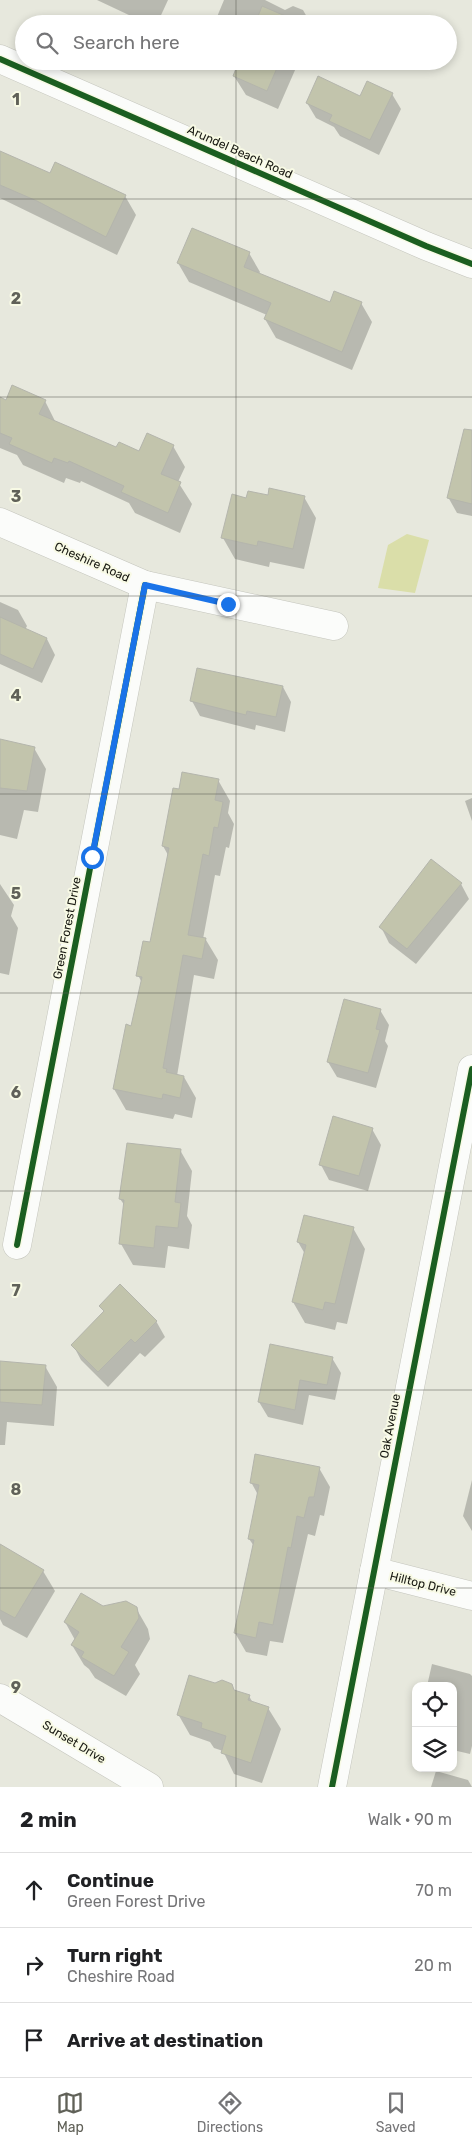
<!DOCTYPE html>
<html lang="en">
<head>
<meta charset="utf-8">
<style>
  body { margin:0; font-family:Rubik,sans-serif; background:#f2f2f2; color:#202124 }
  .controls { position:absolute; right:15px; bottom:15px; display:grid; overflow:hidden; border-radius:10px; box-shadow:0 2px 8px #0003 }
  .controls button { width:45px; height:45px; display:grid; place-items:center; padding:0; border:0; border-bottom:1px solid #e0e0e0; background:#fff; color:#202124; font:25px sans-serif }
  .stop { position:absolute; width:15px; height:15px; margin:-11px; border:4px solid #1a73e8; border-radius:50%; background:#fff }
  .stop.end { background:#1a73e8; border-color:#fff; box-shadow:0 1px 5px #0008 }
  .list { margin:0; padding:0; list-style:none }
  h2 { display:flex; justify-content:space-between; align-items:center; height:65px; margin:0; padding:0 20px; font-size:21px }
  h2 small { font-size:16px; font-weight:400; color:#757577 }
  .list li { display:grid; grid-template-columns:32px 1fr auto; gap:15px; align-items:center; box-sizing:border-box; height:75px; padding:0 20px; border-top:1px solid #e0e0e0 }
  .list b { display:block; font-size:19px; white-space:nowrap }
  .list p { margin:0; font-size:16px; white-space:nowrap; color:#757577 }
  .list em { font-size:16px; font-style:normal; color:#757577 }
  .icon { flex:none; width:28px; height:28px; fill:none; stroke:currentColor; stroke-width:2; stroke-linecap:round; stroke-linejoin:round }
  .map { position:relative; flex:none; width:472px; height:1787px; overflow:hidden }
  .search { position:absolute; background:#fff; box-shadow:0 2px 8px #0003; left:15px; right:15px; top:15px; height:55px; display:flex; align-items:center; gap:12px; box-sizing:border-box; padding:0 18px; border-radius:28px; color:#757577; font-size:19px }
  .sheet { height:290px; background:#fff }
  nav { display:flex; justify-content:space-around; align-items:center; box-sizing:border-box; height:70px; border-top:1px solid #e0e0e0; background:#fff; font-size:14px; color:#757577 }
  nav a { display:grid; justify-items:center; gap:2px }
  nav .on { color:#606158 }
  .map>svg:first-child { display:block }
  .green { fill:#dadea9 }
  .shadow { fill:#0003 }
  .building { fill:#c2c4ac; stroke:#b4b5ac }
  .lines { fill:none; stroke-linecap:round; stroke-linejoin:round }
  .minor-casing { stroke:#c4c5bd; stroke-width:29 }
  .tertiary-casing { stroke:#c4c5bd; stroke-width:29 }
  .minor { stroke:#fbfcfa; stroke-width:28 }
  .tertiary { stroke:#fbfcfa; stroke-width:28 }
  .cycleway-casing { stroke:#f8fae5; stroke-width:9 }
  .cycleway { stroke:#1b5e20; stroke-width:6 }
  .route { stroke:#1a73e8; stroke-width:6 }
  .grid { fill:none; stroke:#606158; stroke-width:1; stroke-opacity:0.55 }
  .labels { text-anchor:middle; stroke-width:4; stroke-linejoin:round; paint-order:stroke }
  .street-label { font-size:12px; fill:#171811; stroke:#f8fae5 }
  .grid-label { font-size:16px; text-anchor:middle; font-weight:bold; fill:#606158; stroke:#f8fae5; stroke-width:4; stroke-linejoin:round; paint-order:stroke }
</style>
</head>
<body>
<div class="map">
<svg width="472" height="1787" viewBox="0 0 472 1787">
  <rect width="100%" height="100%" fill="#e7e8dd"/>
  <path class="green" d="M407,534l22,6 -14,53 -37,-5 10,-43z"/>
  <g class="shadow">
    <path d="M97,0h71l-11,24h-9z"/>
    <path d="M224,0h41l20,10 8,-4 10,4 8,14h-97z"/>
    <path d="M238,61h61l-21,48 -32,-14 -12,-19 6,-14z"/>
    <path d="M392,94l9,15 -22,46 -39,-19 -6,-9 -18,-9 -9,-15z"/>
    <path d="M0,152l51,22 74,22 11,19 -19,40 -117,-57z"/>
    <path d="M249,253l11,19 -1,2 71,30 31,-1 11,19 -20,48 -76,-32 -11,-19 2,-4 -78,-33 -11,-19z"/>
    <path d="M0,399l6,2h39l11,22 61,26 23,3 33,-6 12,21 -7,15 14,22 -12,29 -45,-20 -6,-10 -48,-22 -1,2 -14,-5 -2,5 -41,-18 -6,-10 -17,-7z"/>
    <path d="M472,462v54l-15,-3 -9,-16z"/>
    <path d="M269,497h35l12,21 -12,51 -34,-7 -1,5 -34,-8 -12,-21 24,-39z"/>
    <path d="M0,602l18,8 9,16 -2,4 22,9 8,16 -13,28 -42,-19z"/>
    <path d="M283,687l8,15 -6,30 -29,-7 -1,5 -55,-14 -8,-15z"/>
    <path d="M0,741l34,7 12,21 -8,43 -14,-2 -7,29 -17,-4z"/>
    <path d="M218,780l12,21 -2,12 6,11 -5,24 -3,-1 -6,29 -5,-1 -12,64 3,1 12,20 -4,19 -20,-4 -17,101 7,1 12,21 -4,20 -17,-4 -2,5 -47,-9 -12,-21 18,-62 10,-44 -4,-8 13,-31 17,-89 -5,-9 17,-56z"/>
    <path d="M472,798v23l-7,-20z"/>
    <path d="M0,884l14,21 -3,11 7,12 -9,47 -9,-2z"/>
    <path d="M461,884l8,15 -53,65 -27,-21 -8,-16z"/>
    <path d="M380,1010l9,15 -4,16 3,5 -12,42 -39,-11 -9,-15z"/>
    <path d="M372,1129l9,16 -13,46 -39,-11 -8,-15z"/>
    <path d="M180,1150l12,21 -5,45 5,9 -3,24 -21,-3 -3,22 -32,-3 -12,-21 4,-38 -5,-7z"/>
    <path d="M353,1228l12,21 -18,75 -10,-2 -2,8 -30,-7 -12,-21 12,-48 -7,-12z"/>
    <path d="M105,1312l51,9 9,16 -20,20 -5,-4 -32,34 -27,-27 -8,-15z"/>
    <path d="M332,1358l9,15 -6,27 -26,-5 -6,30 -35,-8 -9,-15z"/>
    <path d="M0,1363l45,3 12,21 -3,39 -47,-4 -2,23h-5z"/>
    <path d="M319,1468l11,19 -6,29 -4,-1 -5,21 -7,-2 -25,109 -13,-2 -3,15 -21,-4 -11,-19 19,-87 -5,-7 9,-44 -7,-13z"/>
    <path d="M472,1480v51l-9,-15z"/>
    <path d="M0,1545l43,26 12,20 -28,47 -24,-13 -3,-6z"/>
    <path d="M103,1608h33l12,21 2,10 -15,26 5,9 -14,22 -31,-18 -6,-9 -5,-4 -12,-20 3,-5 -10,-18z"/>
    <path d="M432,1664l38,10 2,2v70l-2,8 -17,-4v-64h-26z"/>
    <path d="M235,1691l14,5 4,7 15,5 13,21 -19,54 -28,-9 -11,-23 -9,-3 -4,-6 -20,-7 -12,-21z"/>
    <path d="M436,1771l32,9 4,7h-41z"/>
  </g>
  <g class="building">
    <path d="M262,6l35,15 -1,3h-41z"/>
    <path d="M239,61h41l-13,30 -34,-15z"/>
    <path d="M318,76l42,20 7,-15 26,12 -23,47 -41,-19 3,-6 -26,-12z"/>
    <path d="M0,151l50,22 5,-11 71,33 -20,42 -69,-36 -37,-16z"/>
    <path d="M192,228l58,24 -6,15 86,35 4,-11 28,11 -20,50 -78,-33 7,-16 -94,-40z"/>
    <path d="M12,385l34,15 -7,14 77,33 3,-5 20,9 8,-18 27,12 -13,29 20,8 -13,31 -47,-21 3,-6 -55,-25 -1,2 -14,-5 -2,5 -43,-19 3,-6 -12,-5v-36l6,3z"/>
    <path d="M464,429l8,1v74l-25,-6z"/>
    <path d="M269,488l36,8 -12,53 -35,-8 -1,5 -36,-8 11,-44 14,4 2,-7 20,4z"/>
    <path d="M0,617l47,21 -14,31 -33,-15z"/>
    <path d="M197,668l86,18 -7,31 -29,-6 -1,4 -56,-14z"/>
    <path d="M0,739l35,8 -8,44 -27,-3z"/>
    <path d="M182,772l37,7 -4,21 8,2 -5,26 -4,-1 -5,29 -6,-2 -15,81 18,3 -4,21 -19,-4 -20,113 4,1 -1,3 18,4 -4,22 -17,-4 -1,5 -49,-10 13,-65 5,2 11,-49 -6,-1 7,-35 7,1 19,-94 -7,-2 11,-58 6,1z"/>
    <path d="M431,859l31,24 -55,66 -28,-22z"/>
    <path d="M344,999l37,10 -5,20 4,1 -12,43 -41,-11z"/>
    <path d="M333,1116l40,12 -14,48 -40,-11z"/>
    <path d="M127,1143l54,6 -6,53 6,1 -3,25 -22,-2 -2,22 -35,-4 5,-44 -5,-1z"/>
    <path d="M304,1215l50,12 -19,77 -10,-2 -2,8 -31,-8 14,-57 -9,-3z"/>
    <path d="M120,1284l37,37 -22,22 -4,-4 -33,33 -27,-27 33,-34 -5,-5z"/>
    <path d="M270,1344l63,13 -6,28 -27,-5 -5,30 -37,-8z"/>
    <path d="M0,1361l46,4 -4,40 -42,-3z"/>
    <path d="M255,1454l65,13 -6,30h-5l-5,21 -7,-2 -6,32 -3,-1 -15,78 -14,-3 -3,16 -22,-5 20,-93 -6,-1 11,-54 -9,-2z"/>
    <path d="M0,1544l44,26 -29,48 -15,-8z"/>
    <path d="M81,1593l22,13 23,-5 11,6 2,11 -18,29 8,5 -15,24 -33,-19 3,-5 -13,-7 8,-13 -15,-10z"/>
    <path d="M189,1675l26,8 7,-3 10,4 2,6 16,5 -2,5 21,7 -18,56 -30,-10 5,-17 -25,-8 1,-5 -25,-8z"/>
  </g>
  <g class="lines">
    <defs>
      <g id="minor">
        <path d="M0,522l145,63 189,41"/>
        <path d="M17,1245l128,-660"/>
        <path d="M374,1571l98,25"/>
        <path d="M0,1698l149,89"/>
        <path d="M332,1787l140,-718"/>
      </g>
      <path id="tertiary" d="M0,59l426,187 46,18"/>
    </defs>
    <use href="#minor" class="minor-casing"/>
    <use href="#tertiary" class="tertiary-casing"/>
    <use href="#minor" class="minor"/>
    <use href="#tertiary" class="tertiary"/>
    <defs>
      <g id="cycleway">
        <path d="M0,59l426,187 46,18"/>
        <path d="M17,1245l128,-660"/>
        <path d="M332,1787l140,-718"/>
      </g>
    </defs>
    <use href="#cycleway" class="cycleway-casing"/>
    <use href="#cycleway" class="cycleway"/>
  </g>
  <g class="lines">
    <path class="route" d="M92,857l53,-272 83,19"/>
  </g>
  <path class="grid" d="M236,0v24M236,61v1726M0,199h472M0,397h472M0,596h472M0,794h472M0,993h472M0,1191h472M0,1390h472M0,1588h472"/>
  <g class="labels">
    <g class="street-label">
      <text transform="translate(240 152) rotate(24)" y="4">Arundel Beach Road</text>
      <text transform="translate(92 562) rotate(24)" y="4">Cheshire Road</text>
      <text transform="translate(67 928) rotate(-79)" y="4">Green Forest Drive</text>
      <text transform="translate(390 1426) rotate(-79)" y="4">Oak Avenue</text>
      <text transform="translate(423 1584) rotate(14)" y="4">Hilltop Drive</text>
      <text transform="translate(74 1742) rotate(31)" y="4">Sunset Drive</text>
    </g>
  </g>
  <g class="grid-label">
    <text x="16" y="105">1</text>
    <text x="16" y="304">2</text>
    <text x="16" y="502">3</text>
    <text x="16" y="701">4</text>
    <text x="16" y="899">5</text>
    <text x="16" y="1098">6</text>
    <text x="16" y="1296">7</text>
    <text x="16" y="1495">8</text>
    <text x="16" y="1693">9</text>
  </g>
</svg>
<div class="controls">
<button><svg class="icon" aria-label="locate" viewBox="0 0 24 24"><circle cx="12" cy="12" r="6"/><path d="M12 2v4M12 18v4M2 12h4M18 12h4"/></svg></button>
<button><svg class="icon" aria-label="layers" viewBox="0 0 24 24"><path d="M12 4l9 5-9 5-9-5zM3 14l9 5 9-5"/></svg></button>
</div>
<div class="stop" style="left:92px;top:857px"></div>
<div class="stop end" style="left:228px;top:604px"></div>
<div class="search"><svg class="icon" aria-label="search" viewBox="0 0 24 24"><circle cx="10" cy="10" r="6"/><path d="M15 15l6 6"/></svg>Search here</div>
</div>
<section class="sheet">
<h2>2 min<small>Walk · 90 m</small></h2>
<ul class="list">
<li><svg class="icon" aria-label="ahead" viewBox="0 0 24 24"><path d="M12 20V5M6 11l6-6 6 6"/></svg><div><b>Continue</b><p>Green Forest Drive</p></div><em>70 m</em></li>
<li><svg class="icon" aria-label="right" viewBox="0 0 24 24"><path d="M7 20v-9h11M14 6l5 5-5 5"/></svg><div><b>Turn right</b><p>Cheshire Road</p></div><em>20 m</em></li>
<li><svg class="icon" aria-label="arrive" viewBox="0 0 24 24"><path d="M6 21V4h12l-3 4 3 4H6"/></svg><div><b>Arrive at destination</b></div></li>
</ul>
</section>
<nav>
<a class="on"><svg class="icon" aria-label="map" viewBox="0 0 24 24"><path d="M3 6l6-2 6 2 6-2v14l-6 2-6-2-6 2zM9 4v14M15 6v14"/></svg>Map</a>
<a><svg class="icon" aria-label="directions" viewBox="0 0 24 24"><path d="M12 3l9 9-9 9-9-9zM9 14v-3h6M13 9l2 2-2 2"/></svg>Directions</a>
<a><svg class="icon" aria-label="saved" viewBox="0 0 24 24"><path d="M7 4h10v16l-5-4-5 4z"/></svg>Saved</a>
</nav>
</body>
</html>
